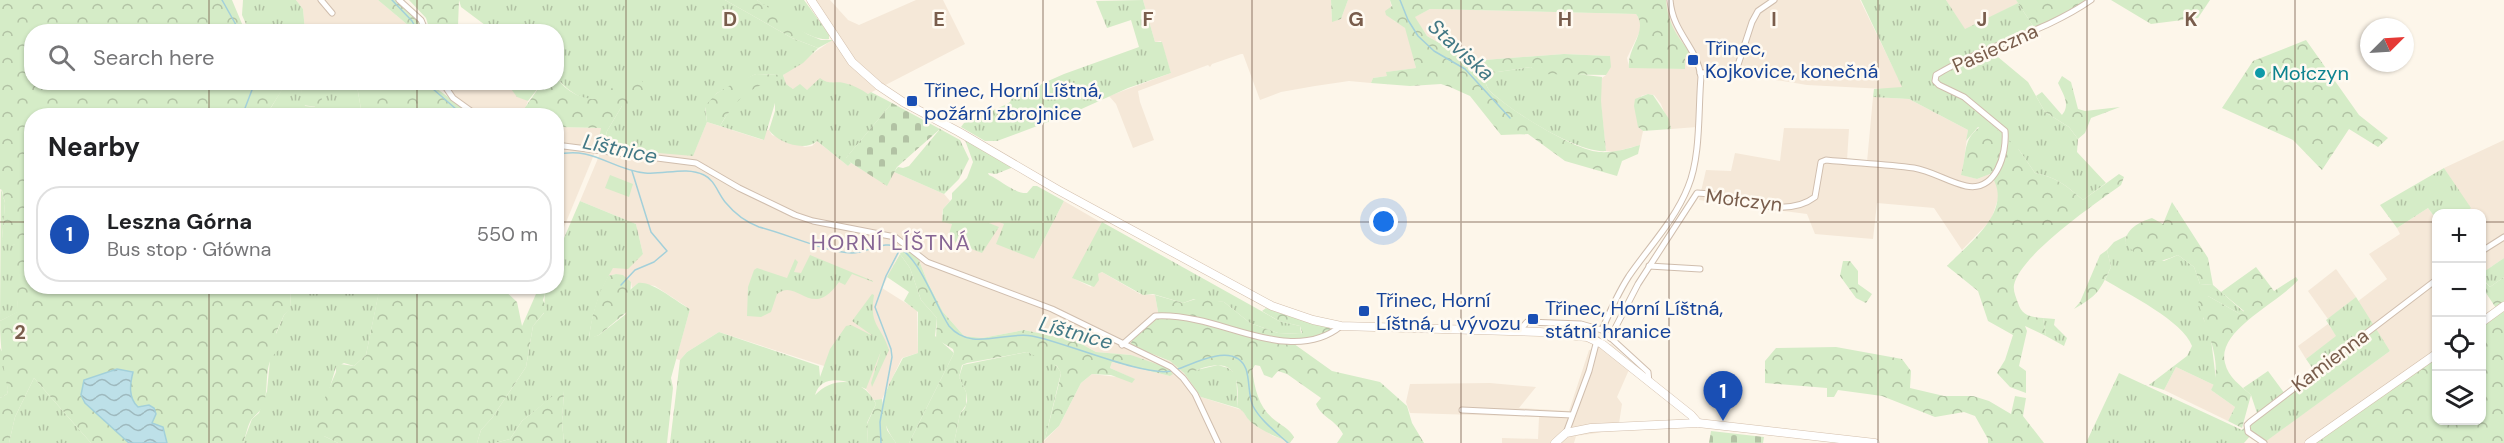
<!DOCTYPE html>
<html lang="en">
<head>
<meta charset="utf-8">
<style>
  body { margin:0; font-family:"DM Sans",sans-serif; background:#f2f2f2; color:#202124 }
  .controls { position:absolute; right:18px; bottom:18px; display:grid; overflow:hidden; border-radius:12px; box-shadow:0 2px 4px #0004 }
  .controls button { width:54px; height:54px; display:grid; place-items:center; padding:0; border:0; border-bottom:2px solid #e0e0e0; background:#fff; color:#202124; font:30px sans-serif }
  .compass { position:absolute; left:2360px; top:18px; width:54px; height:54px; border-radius:50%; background:#fff; box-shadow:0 2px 4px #0004; rotate:66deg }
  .you { position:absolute; left:1384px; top:222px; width:21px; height:21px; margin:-15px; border:4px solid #fff; border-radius:50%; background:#1a73e8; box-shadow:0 0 0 9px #1a73e833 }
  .badge { display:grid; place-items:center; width:39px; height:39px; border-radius:50%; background:#1a73e8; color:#fff; font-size:20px; font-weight:700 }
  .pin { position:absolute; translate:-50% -50px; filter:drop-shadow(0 2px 3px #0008) }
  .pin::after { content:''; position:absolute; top:32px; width:21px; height:18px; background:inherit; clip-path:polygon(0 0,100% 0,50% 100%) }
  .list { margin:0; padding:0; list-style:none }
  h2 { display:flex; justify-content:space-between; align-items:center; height:78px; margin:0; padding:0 24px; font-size:26px }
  h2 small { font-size:20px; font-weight:400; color:#757577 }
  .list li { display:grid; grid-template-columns:39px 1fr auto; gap:18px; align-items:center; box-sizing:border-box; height:96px; margin:0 12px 12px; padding:0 12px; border:2px solid #e0e0e0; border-radius:24px }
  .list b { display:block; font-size:22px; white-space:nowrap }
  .list p { margin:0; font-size:20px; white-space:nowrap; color:#757577 }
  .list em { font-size:20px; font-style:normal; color:#757577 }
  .icon { flex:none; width:33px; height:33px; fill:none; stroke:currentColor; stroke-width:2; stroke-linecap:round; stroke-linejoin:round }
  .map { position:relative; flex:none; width:2504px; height:443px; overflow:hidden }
  .search { position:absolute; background:#fff; box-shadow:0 2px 4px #0004; left:24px; top:24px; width:540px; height:66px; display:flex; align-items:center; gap:15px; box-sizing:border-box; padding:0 21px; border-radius:24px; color:#757577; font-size:22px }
  .panel { position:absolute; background:#fff; box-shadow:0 2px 4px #0004; left:24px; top:108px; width:540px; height:186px; border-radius:24px }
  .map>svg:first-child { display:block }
  .residential { fill:#f5e8d8 }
  .grass { fill:url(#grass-tufts) }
  .forest { fill:url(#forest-crowns) }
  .cemetery { fill:url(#cemetery-stones) }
  .pitch { fill:#d5ecc7 }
  .water { fill:url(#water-waves); stroke:#a3d0da; stroke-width:1.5 }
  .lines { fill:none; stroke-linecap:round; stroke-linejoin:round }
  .stream { stroke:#a3d0da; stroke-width:1.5 }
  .street-casing { stroke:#d0beae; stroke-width:7 }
  .secondary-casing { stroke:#d3bfac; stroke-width:9 }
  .street { stroke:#fff; stroke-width:5 }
  .secondary { stroke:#fff; stroke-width:8 }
  .grid { fill:none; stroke:#795d4c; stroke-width:1.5; stroke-opacity:0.55 }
  .transit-dot { fill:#1a4fb4; stroke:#fffaf1; stroke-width:2 }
  .culture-dot { fill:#0f9aa8; stroke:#fffaf1; stroke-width:2 }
  .labels { text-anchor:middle; stroke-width:5; stroke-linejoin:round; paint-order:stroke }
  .transit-label { font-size:20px; fill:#164399; stroke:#fffaf1; text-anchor:start }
  .street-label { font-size:20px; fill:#795d4c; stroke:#fffaf1 }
  .culture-label { font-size:20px; fill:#0d838f; stroke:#fffaf1; text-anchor:start }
  .water-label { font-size:21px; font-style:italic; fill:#427885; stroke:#fffaf1 }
  .quarter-label { font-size:22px; letter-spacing:1.5px; fill:#866594; stroke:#fffaf1 }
  .grid-label { font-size:20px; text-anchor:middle; font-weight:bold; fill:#795d4c; stroke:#fffaf1; stroke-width:5; stroke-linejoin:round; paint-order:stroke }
</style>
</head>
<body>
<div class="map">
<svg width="2504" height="443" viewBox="0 0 2504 443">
  <defs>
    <pattern id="grass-tufts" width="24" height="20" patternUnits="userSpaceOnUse" patternTransform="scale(1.5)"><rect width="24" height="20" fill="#d5ecc7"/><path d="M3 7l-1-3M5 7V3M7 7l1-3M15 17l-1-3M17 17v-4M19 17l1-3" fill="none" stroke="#b2c2a4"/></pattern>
    <pattern id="forest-crowns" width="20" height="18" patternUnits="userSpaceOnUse" patternTransform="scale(1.5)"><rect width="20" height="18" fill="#d5ecc7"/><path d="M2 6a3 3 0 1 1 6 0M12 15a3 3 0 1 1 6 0" fill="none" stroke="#b2c2a4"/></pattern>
    <pattern id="cemetery-stones" width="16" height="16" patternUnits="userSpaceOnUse" patternTransform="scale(1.5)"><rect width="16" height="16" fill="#d5ecc7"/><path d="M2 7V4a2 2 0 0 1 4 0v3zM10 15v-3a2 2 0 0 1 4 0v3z" fill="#b2c2a4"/></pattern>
    <pattern id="water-waves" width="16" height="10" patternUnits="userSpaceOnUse" patternTransform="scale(1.5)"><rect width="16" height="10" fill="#bde0e8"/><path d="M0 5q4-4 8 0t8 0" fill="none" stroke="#9eb9be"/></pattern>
  </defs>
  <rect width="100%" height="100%" fill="#fdf6ea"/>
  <g class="residential">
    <path d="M296,0h82l37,31h-110l-2,-22z"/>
    <path d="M807,0h23l18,20 11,5 57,-25h27l22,44 -97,50 -23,-10 -21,-2 -17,8 -14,-1 -7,-5 -3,-9 49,-35z"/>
    <path d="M1143,0h188l1,21 9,-2 7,-19h42l4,21 8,3 5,7 9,37 -29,4v4l-14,2 -2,5 -22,-2 -34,5 -34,6 -21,8 -17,-46h-2l-29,10 -2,3 -2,-2 -70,26 2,11 14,38 -21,8 -17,-44 -7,-8 62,-23 -10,-32 -6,1z"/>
    <path d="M1666,0h194l44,90 -97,-5 -50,-8 -52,-4 -4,8 -4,46 -26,2 -10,-25 -7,-9 -6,-1 -7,2 -3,31 5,4 -3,14 -26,7 -8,-1 -6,-57 2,-16 4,-3 4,-19 -46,-2 -93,7 -44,-25 -13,-19 16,-8 206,5 4,6v11l-13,27 2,9 55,2 1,-11 5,-6 -17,-21 -6,-14z"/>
    <path d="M1946,0h70l2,3 -53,27z"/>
    <path d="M454,83h51l23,18 -3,8 11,6h-63l-25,-18z"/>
    <path d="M1873,97l36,2 59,31 -6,45 15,4 12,-5 8,10 2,12 -8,24 -29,30 -28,-42 -57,-5 -4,36 -58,-5 -8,-20 -108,-14 7,-30 25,1 4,-18 45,8 4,-33 65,1 -2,31 20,2z"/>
    <path d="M707,122l56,18 3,-10h3l3,5 33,12 7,-1 5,-5 31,25 3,-3 36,22 7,-13 50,22 6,7 -7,8 -1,6 56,12 -10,-4 11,-1 5,2 18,29 12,6 30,-58 38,22 -29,55 18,9 7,-13 4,-2 38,22 15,1 4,22 -7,38 18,6 14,12 17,24 41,13 7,10 24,16 13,4 1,3h-245l17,-17 22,-43 11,-9 42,5 -24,-11 2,-6 58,14 -39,-21 -35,-3 -20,-11 -52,-11 -42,8 -18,-2 -21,-24 -15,-29 -10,-25 -15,-12 -21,42 35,22 1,43 -16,5 -20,41 -8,1 -8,-11 -42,-23 -105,-34 -32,20 -7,8 -4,-1 14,-50 -35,-23 -17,-3 -6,5 -1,-6 -15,-8 -8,2 5,-9 30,-13 -7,-30 -56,-23 24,-57 31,7 27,2 34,-5z"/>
    <path d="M557,127l45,1 -4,17 -41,99z"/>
    <path d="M2504,140v118l-22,15v-60h-18l6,-5 -26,-40z"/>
    <path d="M2428,208l8,11v133l-131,91h-42l127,-92 -33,-49 30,-23 -18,-25 31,-20 -3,-6z"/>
    <path d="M2336,269l20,28 -28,22 -20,-28z"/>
    <path d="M2328,324l9,12 -31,23 -8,-13z"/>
    <path d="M1611,344l21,19 -15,34 5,7 -4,26 -42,6 -2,7h-72v-5l36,1 1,-22 -129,-4 -4,-11 4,-18 80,-1 46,4 -17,21 50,3 20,-61z"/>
    <path d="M2176,367l38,18 -3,5 24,17 -7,14 -64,-31z"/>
  </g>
  <g class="grass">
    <path d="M243,0h53l7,9 2,22h-56l-7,-16z"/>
    <path d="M459,0h266l67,38 26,10 -15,15 -20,12 3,9 7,5 7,-5 7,6 13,-12c8,7 15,3 24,5 9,2 17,6 24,11l3,-2 21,11 -46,55 5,5 -3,3 -31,-25c-12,11 -39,2 -48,-11l6,-19v-8l-11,37 -44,-14 16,-26 12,-10 32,-15 -24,-1 -39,19 -12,15 2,14 -14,34 -58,-5 -31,-7 3,-13 15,-25 -14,-14c-5,3 -9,6 -14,7 -13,2 -31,-12 -37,-22l-1,-45 -63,-1 -32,-24z"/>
    <path d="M757,0h47l25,34v5c-20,3 -55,-27 -72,-39z"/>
    <path d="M1143,0l12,42h7l9,31 -43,15 -51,23 -80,30h-12l-24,-14 3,-4 41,-18 5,-3 2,-5 52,-23 75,-27 -8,-27 -24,8 -11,-27z"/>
    <path d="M1861,0h85l19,29 53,-26 17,26 -43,23 36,30 17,30 24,15 9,12 -1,13 29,31 -23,17c-16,-14 -27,-23 -48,-27l-16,-23 -41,-23 -12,14 2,-11 -59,-31 -36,-2 1,-8 28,-2z"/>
    <path d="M1531,67l9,6h28l34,4 -1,24 5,50c-27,3 -96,-40 -116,-60 -4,-4 -5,-11 -6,-17z"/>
    <path d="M325,82l29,1 3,3 5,29 -96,1 18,-30 6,-1 11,4 4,17 10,1z"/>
    <path d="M506,82l36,1 -14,18 -11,-4z"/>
    <path d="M940,129l20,11 9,19 -10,20 -15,15 -50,-22 4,-5 5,1 6,-2z"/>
    <path d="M965,140l46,26v2l-15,6 -8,-1 1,2c13,6 26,19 38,18l6,-7h4l27,15 -30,58 -38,-15 8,-20 -5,-2 -10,1 10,4 -17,26 -26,-10 -7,-9 3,-10 -10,-2 1,-13 9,-10v-6l15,-15 6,-16z"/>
    <path d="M2444,168l27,40 -7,5h-28v6l-8,-11 -31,20 -17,-23z"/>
    <path d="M1,189l4,14 -3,36 13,6 3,64v3l-18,9z"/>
    <path d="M580,201l56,23 7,30 -15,15 -15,-1c-13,22 -21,44 -24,70l10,-3 27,-21 4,-24 8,-7c15,-2 38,19 52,26l-19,69 2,10 -6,55h-103l-2,-21 2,-31h-4l-38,30 -12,18 -15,4h-18l4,-13 11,-12 34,-51 7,-41 11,-13 1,-24 2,-2 9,-1 1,-20 4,-8 -3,-6z"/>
    <path d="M1102,222l177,99 21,5 1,8 -23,-1 -28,-10 -26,-21 -30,-3 -11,4 -30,-9 -10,1 -41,-23 -4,2 1,6 -5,7 -22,-9z"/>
    <path d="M2126,236l-1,7 39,18 14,-6 16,12 6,17 13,1 31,27 -4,2 -32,-18 -5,22 7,13 6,49 -2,5 -38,-18 -12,23 -15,-5 38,-29 5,-10c-9,-25 -64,-52 -87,-66l6,-13 -4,-17 7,-8z"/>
    <path d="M900,254l10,14 11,32 16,18 -2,18 19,17 -45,90h-13c-25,-35 -10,-52 7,-85l15,-5v-41l-14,-11 5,-9 -22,-15z"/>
    <path d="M810,255l63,26v1l-21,-8 -7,11 -6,-3c-28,40 -41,-5 -62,12l-6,18 -10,5 -14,-1 1,-29 6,-17 3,-2 30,10 8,-19 3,3 -4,10 7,1z"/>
    <path d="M2504,258v19l-14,10 -5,-6 -3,2v-10z"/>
    <path d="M291,287h89l-14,68 -12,11 -10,-3 -8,4 -7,23 -5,46 14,7h-95l9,-24 7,-6 8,-22 3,-31 5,-9 1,-17 8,-19 6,-7z"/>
    <path d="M872,294l2,1c-5,32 7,29 15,55l-17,37 -1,-4 10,-32 -15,38c-15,-7 -44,-18 -51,6 19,-20 49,-17 61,9l-9,19 1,20h-198l10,-83 7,-8 32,-20 100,34 1,11 10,-28 16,-23 5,-1 22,11 -21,-15z"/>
    <path d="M2356,297l34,54 -125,91 -14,-7 -7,8h-158l33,-70 123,57 16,-14 -7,-21 -8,-7 25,-17 17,23 30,-22 -9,-13 30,-23 -10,-16z"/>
    <path d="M2043,318l12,1 -1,6 13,13 -3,8 -18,-10z"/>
    <path d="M0,348l4,7 4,35 -1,4 -7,4z"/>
    <path d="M1027,352c12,5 29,8 34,21l-16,66 -3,4h-88l6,-29 5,-6 2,-7 -1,-9 -7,-15 4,-12z"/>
    <path d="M1218,365l10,3 8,6 2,34 -37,-11 -17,-24z"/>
    <path d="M34,378l57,65h-82l6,-26z"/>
  </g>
  <g class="forest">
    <path d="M0,0h232l13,31 -213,1v50l293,1 -4,20 -4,4 -15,-2 -1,-16 -11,-4 -6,2 -18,28 -234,1v170l259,1 -1,22 -6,6 -8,18 8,14c-24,11 -13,38 -21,59 -3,6 -8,9 -12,14 -4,7 -5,16 -8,23h-152l-57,-65 -19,39 -6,26h-9v-45l7,-4 1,-4c-5,-23 -8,-46 -8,-69l17,-9c2,-14 -4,-28 -3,-43 1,-7 1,-15 1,-24l-10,-2 -3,-4 3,-36 -3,-13 -2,-1z"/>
    <path d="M378,0h18l22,19 6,12h-9z"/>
    <path d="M409,0h50l-1,26 -4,5h-24l-4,-13z"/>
    <path d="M725,0h32l50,34 14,6h12l-15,8 -26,-10z"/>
    <path d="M1331,0h17l-7,19 -9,3z"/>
    <path d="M1390,0h276c2,23 10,35 24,52l-5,6v11l-56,-1c-3,-19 20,-37 7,-54l-206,-5 -15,8 12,19 44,25 93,-7 46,2 1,11 -5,8 -67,-1 -8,-7 -47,7c1,6 2,13 6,17 18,18 85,60 109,61 15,1 27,-3 41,-7l-2,9 -16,7 -5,15 -52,-15 -37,-27 -27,1 -31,-39 -20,-9 -9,-3 -31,2 -39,-3 2,-5 14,-2 -1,-4 30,-4 -11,-40 -19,-13 -1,-4 7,-5z"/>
    <path d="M2016,0h73l-54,29z"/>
    <path d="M2111,0h99l-12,18 -47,6z"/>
    <path d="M2306,40l53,75 29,23 -10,9 -29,-18 -27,41 -29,-30 -71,-32 31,-47z"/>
    <path d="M756,74l27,1c-34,15 -43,18 -63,51l-13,-4 -2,-16 12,-13 19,-11z"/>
    <path d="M639,76l6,10 -1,11 -17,10 -5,-1 -15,25 -3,13 -6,1 3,-17 -44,-1 -1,-11 -20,-1 -12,-6 18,-26 14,-1 1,-5c6,12 23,22 37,22l23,-14z"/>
    <path d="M2062,76l9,6 7,27 7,2 35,-4 -29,11 -6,15 -7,6 -9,-12 -24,-15 -9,-16 6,-4 20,23c9,-10 1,-21 -4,-32z"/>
    <path d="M374,82l55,1 44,32h-111l-5,-29z"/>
    <path d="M1648,94l5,1 16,24 2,10 -28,2 -5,-4 -4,-21 1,-7z"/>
    <path d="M1988,122l31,28 16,23c21,4 32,13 48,27l36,-26 5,3 -3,8c-25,18 -101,70 -107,100 -1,6 2,12 4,18 4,13 13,14 25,15l3,18 -21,-10 2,5 -8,35 7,5v22l-16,-6 -13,-14 8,-13 8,-25 -25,-14 -10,-30 -31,-25c23,-24 69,-57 43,-92l-13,5 -16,-4c7,-25 0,-39 27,-53z"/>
    <path d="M2172,202l36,56 5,27 -13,-1 -6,-17 -16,-12c-28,11 -32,10 -53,-12 1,-14 14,-21 27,-25l11,6z"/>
    <path d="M903,246l15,12 10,25 15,29 21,24 18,2 42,-8 52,11 20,11 35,3 37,13 5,6 -3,2 -58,-14 -2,6 25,11 -3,4 -21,-8 -19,-1 -11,9 -22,43 -14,13 14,-56 2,-10 -4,-7 -30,-14 -60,11 -5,2 -3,12 7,15v13l-6,9 -6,29h-45l45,-90 -1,-4 -17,-10 1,-21 -16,-18 -11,-32 -10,-14z"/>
    <path d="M2107,250l4,17c-12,25 -13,28 -37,42l6,-7 20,-47z"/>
    <path d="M1843,261h7l8,10v13l14,10 -6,9 -10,-5 -16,-22z"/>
    <path d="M2256,267l18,24 22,-14 2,3c-18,22 -82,50 -73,83 3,14 16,23 26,32l-9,33 -14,-7 7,-14 -24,-17c14,-24 -6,-64 -13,-88l10,-6 32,18 4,-3 -23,-19z"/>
    <path d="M616,274l7,1 8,7 -2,28 -30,25 -10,4c2,-22 8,-43 19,-63z"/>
    <path d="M2504,277v166h-192l124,-88v65h46v-97l16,-12 -16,-24v-4l2,-2 6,6z"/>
    <path d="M380,286l50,1 9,5 3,-5h59l16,15 5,24 17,-39h8l-4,13 4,9 -14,17 -7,41 -34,51 -11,12 -4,13h-139l-14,-7 -10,-13 22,-51v-5l4,-3 14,2 12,-11z"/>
    <path d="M1155,295l28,8 16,-5 25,4 26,21 28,10 23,1 1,-2 -2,-6 -21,-5 -17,-10 4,-3 64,20 2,2 -8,5 -34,6 42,30 48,11 27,24 5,17 12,20h-87l6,-9c-8,-15 -21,-16 -27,-30l5,-6 -34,-24 -9,-3 -6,7 -8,-3 -4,-9 -5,-1 -3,5c3,20 7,39 24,51 8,6 13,8 18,16l-4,6h-3l-2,-3c-12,-4 -24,-10 -34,-18 -6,-5 -6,-11 -13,-14 0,-23 2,-50 -32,-41 -8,2 -14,6 -22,6l-14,-12 -40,-16 3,-6 26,-22z"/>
    <path d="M1836,347l66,12 9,12 -1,17 34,8h29l16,5 22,13 4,-18 11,2 -3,18 21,27h-56v-4l-13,-23 -11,-4 -29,5 -53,-21 -44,-6 -4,7h-7v-9l-62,-5v-22l11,-13z"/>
    <path d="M559,391h5l-2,31 2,21h-69l15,-4 12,-18z"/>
    <path d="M882,399l5,31 9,13h-28l-1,-19 9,-20 -2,-4z"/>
  </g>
  <g class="cemetery">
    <path d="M892,103l48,26 -43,38 -10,19 -42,-27z"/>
    <path d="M1711,431l53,6 -1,6h-54z"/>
  </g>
  <path class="pitch" d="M610,175l23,9 -4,13 -24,-9z"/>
  <path class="water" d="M117,369l16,3c-3,12 -5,26 5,35l11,-2 5,3 2,6 -4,9 11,4 4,16h-38l-44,-40 -4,-8 3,-15z"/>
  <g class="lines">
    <g class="stream">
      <path d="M222,0l18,32"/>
      <path d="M392,0l20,21 6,11"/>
      <path d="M1400,0l8,20 10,16 16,15 31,18 45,49"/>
      <path d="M425,82l39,34"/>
      <path d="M242,116l13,-34"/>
      <path d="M556,155c36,-10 56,15 89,18 19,2 41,-7 59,2 11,5 14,19 22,28 9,11 20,19 33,24 28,7 66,25 93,26 16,0 33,-15 49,-4 20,13 34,55 48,77 22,26 55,5 83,10 33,6 112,41 139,35"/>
      <path d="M621,285l14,-15 19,-8 13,-11 -16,-19 -19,-61"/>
      <path d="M1176,370c19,-7 59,-29 70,-1 4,12 2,26 7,37 7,14 23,26 35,37"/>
      <path d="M881,443l-1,-21 12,-65 -1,-8 -16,-42 11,-31 14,-27"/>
    </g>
    <defs>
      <g id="street">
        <path d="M321,0l11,13"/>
        <path d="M399,0l22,20 5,12"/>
        <path d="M1700,73l36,-2 16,-49 6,-11 16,-11"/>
        <path d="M442,82l11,16 25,18"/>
        <path d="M556,145l140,18 43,25 56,27 18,6 82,16 32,25 125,47 119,58 12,11 12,16 23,49"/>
        <path d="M2482,251l22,-14"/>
        <path d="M1649,266l51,3"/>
        <path d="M1602,330c8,-19 16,-37 27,-54 20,-29 46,-56 59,-89 13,-31 10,-77 13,-110 -4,-31 -28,-43 -31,-77"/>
        <path d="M1519,331l8,-9 54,2 21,6 46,42 1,10"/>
        <path d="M1610,338l28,-54 59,-91c36,0 85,29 118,4l6,-35 5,-2c29,3 59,4 88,8 18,3 34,14 52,18 30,6 41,-32 39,-55l-41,-34 -25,-12 -4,-4 1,-6c49,-30 108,-42 155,-75"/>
        <path d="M1122,345l33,-29c14,-1 28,1 42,4 45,9 102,40 144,6"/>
        <path d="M1462,410l110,5"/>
        <path d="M1566,433l23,-62 8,-31"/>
        <path d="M2264,443l-16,-11 -1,-7 3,-3 186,-142"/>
      </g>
      <g id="secondary">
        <path d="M811,0l41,62 27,24 24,16 56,30 99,58 214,116 41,14 28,6 199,6 47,5 15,7 89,71 7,8"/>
        <path d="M2482,322l22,-16"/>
        <path d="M1555,443l11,-10 25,-5 107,-5 177,20"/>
        <path d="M2309,443l127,-89"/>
      </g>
    </defs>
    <use href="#street" class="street-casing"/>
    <use href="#secondary" class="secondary-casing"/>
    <use href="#street" class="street"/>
    <use href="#secondary" class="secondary"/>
  </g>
  <path class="grid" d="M209,0v32M417,0v32M626,0v443M835,0v443M1043,0v443M1252,0v443M1461,0v443M1669,0v443M1878,0v443M2087,0v443M2295,0v443M209,82v34M417,82v34M0,222h32M556,222h1880M2482,222h22M209,286v157M417,286v157"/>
  <g class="transit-dot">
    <rect x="1687" y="54" width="12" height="12" rx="3"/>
    <rect x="906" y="95" width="12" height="12" rx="3"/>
    <rect x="1358" y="305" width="12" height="12" rx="3"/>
    <rect x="1527" y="313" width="12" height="12" rx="3"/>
  </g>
  <circle class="culture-dot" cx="2260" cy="73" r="6"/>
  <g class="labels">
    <g class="transit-label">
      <text x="1705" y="55">Třinec,<tspan x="1705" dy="23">Kojkovice, konečná</tspan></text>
      <text x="924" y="97">Třinec, Horní Líštná,<tspan x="924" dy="23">požární zbrojnice</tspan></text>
      <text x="1376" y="307">Třinec, Horní<tspan x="1376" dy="23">Líštná, u vývozu</tspan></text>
      <text x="1545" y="315">Třinec, Horní Líštná,<tspan x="1545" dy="23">státní hranice</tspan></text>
    </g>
    <g class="street-label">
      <text transform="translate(1995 48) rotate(-24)" y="7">Pasieczna</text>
      <text transform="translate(1744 200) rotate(7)" y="7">Mołczyn</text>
      <text transform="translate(2330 360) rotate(-37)" y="7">Kamienna</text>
    </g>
    <g class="culture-label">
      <text x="2272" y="80">Mołczyn</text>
    </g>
    <g class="water-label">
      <text transform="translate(1461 50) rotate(42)" y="7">Staviska</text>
      <text transform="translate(620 149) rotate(12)" y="7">Líštnice</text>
      <text transform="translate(1076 333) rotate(15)" y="7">Líštnice</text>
    </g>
    <g class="quarter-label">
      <text x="891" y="250">HORNÍ LÍŠTNÁ</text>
    </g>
  </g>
  <g class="grid-label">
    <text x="730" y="26">D</text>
    <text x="939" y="26">E</text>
    <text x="1148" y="26">F</text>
    <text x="1356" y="26">G</text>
    <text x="1565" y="26">H</text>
    <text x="1774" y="26">I</text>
    <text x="1982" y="26">J</text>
    <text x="2191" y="26">K</text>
    <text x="20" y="339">2</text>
  </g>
</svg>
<div class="controls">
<button>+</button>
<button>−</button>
<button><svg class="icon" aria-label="locate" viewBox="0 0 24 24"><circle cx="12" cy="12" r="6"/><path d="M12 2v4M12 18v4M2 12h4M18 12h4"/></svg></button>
<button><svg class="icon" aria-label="layers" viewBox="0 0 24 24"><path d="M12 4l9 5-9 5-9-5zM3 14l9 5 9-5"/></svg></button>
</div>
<svg class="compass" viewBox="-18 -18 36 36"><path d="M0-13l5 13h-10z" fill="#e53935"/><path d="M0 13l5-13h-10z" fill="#757577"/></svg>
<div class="you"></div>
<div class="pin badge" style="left:1723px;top:421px;background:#1a4fb4">1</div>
<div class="search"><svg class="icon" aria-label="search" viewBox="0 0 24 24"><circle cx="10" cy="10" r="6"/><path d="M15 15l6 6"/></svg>Search here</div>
<section class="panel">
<h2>Nearby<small></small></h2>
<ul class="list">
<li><span class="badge" style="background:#1a4fb4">1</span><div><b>Leszna Górna</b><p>Bus stop · Główna</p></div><em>550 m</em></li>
</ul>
</section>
</div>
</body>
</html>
